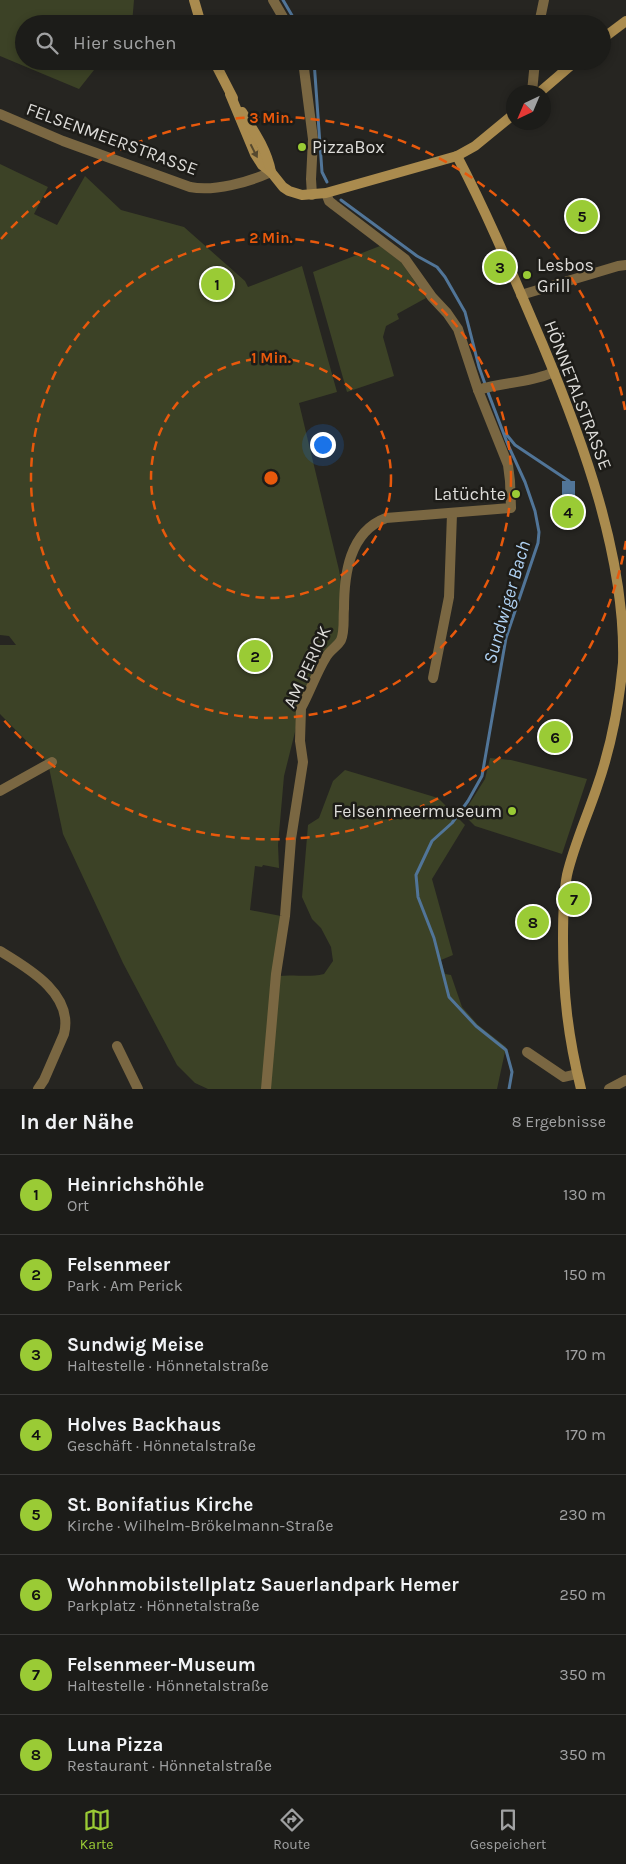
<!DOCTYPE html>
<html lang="de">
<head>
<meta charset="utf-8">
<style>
  body { margin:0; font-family:Karla,sans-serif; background:#252522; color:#f1f3f6 }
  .compass { position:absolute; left:506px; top:85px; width:45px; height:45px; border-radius:50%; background:#1c1c19; box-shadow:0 2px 8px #0003; rotate:224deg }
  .you { position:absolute; left:322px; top:444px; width:18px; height:18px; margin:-12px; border:4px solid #fff; border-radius:50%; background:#1a73e8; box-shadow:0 0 0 8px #1a73e833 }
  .badge { display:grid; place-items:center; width:32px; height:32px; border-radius:50%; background:#9acb35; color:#111; font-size:16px; font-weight:700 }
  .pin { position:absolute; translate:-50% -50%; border:2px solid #fff; box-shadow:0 1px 5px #0006 }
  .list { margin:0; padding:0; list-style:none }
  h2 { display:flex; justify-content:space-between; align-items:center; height:65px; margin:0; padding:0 20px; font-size:21px }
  h2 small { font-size:16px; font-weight:400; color:#a0a1a2 }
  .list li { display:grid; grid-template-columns:32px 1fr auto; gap:15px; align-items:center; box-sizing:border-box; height:80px; padding:0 20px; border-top:1px solid #3a3a38 }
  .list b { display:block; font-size:19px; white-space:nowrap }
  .list p { margin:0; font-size:16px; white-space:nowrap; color:#a0a1a2 }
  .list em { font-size:16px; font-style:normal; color:#a0a1a2 }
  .icon { flex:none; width:28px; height:28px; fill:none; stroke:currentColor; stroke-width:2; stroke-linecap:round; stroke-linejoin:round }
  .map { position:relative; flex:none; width:626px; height:1089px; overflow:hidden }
  .search { position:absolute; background:#1c1c19; box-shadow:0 2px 8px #0003; left:15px; right:15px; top:15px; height:55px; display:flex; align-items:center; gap:12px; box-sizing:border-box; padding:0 18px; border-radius:28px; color:#a0a1a2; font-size:19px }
  .sheet { height:705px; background:#1c1c19 }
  nav { display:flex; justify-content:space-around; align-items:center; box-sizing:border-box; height:70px; border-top:1px solid #3a3a38; background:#1c1c19; font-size:14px; color:#a0a1a2 }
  nav a { display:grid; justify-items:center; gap:2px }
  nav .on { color:#9acb35 }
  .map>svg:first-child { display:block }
  .green { fill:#3c4226 }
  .water { fill:#517598 }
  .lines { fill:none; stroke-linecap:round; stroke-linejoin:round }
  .stream { stroke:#517598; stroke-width:3 }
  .street { stroke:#7a6742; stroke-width:10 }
  .secondary { stroke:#aa8b4e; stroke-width:10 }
  .oneway { fill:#55482e }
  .ring { fill:none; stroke:#e8590c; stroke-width:2.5; stroke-dasharray:9 6 }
  .poi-dot { fill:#9acb35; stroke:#1d1c18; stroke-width:2 }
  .labels { text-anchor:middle; stroke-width:5; stroke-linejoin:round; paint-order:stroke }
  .street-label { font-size:18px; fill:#dddcd9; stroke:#1d1c18 }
  .poi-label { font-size:18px; fill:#dddcd9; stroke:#1d1c18; text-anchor:start }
  .water-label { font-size:19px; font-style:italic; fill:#b0d2f4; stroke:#1d1c18 }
  .centre { fill:#e8590c; stroke:#1d1c18; stroke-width:2.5 }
  .ring-label { font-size:15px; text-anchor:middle; font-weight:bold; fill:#e8590c; stroke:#1d1c18; stroke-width:5; stroke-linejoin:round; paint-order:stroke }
</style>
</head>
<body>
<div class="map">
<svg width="626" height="1089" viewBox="0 0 626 1089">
  <rect width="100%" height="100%" fill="#262521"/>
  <g class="green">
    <path d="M0,0h134l-2,24h-108v37h105v8l-35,1 -15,19 -79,-33z"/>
    <path d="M0,164l48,23 -14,27 23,11 28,-49 36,34 63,17 61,54 3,6 54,-21 35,126 -38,11 40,167 4,23 -3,46 -37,61 -19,76 -6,69 1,23 -16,-3 -1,2 -7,-1 -5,44 31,6 -18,173h-55l-13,-6 -18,-18 -54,-102 -60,-129 -15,-71 -48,-49v-69h16l-7,-9 -9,-1z"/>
    <path d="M380,246l21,16 25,36 -29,16 2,5 -13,7 -3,11 11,39 -47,16 -34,-120z"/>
    <path d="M490,758l21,2 76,19 -25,75 -87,-28 -12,-12 22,-35z"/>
    <path d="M345,770l93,28 27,27 -33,54 21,76 -12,5 4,14 6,1 11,32 16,18 28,22 -9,42h-228l9,-113c18,-2 29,2 46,-2l9,-13 -2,-14 -10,-19 -9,-9 -10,-22 6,-72 11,-7 14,-37z"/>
  </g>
  <path class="water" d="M562,481h13v19l-13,3z"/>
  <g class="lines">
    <g class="stream">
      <path d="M283,0l14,24"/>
      <path d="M314,61l8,111 5,10"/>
      <path d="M341,200l76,56 20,11 8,10 20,35 14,55 10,28 19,50 17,37 10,29 4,21 -1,11 -32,95 -24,138 -14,25 -16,22 -20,18 -16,34 2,22 16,41 15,59 27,29 30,24 6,22 -3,17"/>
      <path d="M506,434l9,11 54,36"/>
    </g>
    <g class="street">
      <path d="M273,0l14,24"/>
      <path d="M539,24l5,-24"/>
      <path d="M303,61l10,78 -2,40 1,16"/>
      <path d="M532,92l3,-31"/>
      <path d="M0,114l63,27 127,46c24,5 59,-5 81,-15"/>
      <path d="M521,295l97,-29 8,-1"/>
      <path d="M478,390c25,-8 52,-7 76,-18"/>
      <path d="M433,678l16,-81 3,-83"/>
      <path d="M0,791l52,-29"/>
      <path d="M0,951c28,17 74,43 64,83l-20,46 -6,9"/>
      <path d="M117,1046l21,43"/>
      <path d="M527,1052l37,25 13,-3"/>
      <path d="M266,1089l10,-115 9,-58 6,-77 12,-77 -3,-21 1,-33c9,-16 15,-35 25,-51 4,-7 12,-11 15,-17 4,-9 2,-22 3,-31 0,-34 5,-77 42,-91l125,-10 -1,-27 -2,-16 -30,-75 -20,-61 -11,-16 -15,-16 -27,-38 -71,-54 -5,-4 -3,-8"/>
      <path d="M609,1089l17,-9"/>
    </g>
    <g class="secondary">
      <path d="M194,0l7,24"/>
      <path d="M602,39l24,-18"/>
      <path d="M214,61l19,37"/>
      <path d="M540,92l36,-31"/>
      <path d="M230,94l25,60 7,11 9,7 12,15 6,4 13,4 24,-2 131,-37 18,-10 39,-32"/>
      <path d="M242,112c12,19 25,38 29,60"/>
      <path d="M457,156c32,61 58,124 85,187 40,96 84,214 81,320 -4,43 -12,84 -26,124 -10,30 -23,58 -30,88 -4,21 -4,43 -4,64 0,54 5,98 18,150"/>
    </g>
  </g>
  <defs><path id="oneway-solid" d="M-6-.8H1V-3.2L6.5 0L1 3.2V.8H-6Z" transform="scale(1.25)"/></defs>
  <use class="oneway" href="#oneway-solid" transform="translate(254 151) rotate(63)"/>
  <g class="ring">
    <circle cx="271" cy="478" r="120"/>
    <circle cx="271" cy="478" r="240"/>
    <path d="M626 541A360 360 0 0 1 1 717M1 239A360 360 0 0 1 626 415"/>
  </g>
  <g class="poi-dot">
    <circle cx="302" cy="147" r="5"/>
    <circle cx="527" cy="275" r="5"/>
    <circle cx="516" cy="494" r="5"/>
    <circle cx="512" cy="811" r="5"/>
  </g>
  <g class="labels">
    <g class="street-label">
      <text transform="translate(112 139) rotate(20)" y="6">FELSENMEERSTRASSE</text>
      <text transform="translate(578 395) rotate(69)" y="6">HÖNNETALSTRASSE</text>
      <text transform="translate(307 667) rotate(-65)" y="6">AM PERICK</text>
    </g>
    <g class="poi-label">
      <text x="312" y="153">PizzaBox</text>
      <text x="537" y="271">Lesbos<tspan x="537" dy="21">Grill</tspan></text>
      <text x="506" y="500" text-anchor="end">Latüchte</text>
      <text x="502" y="817" text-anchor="end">Felsenmeermuseum</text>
    </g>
    <g class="water-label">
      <text transform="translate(506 602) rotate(-74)" y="7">Sundwiger Bach</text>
    </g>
  </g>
  <circle cx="271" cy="478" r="8" class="centre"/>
  <g class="ring-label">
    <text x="271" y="123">3 Min.</text>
    <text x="271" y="243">2 Min.</text>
    <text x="271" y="363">1 Min.</text>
  </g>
</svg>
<svg class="compass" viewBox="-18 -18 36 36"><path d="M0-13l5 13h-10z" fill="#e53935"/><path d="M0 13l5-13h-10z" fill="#a0a1a2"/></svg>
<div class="you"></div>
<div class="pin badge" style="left:217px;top:284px">1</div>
<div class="pin badge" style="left:255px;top:656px">2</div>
<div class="pin badge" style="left:500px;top:267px">3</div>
<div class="pin badge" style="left:568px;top:512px">4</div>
<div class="pin badge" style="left:582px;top:216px">5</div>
<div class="pin badge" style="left:555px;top:737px">6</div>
<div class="pin badge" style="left:574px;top:899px">7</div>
<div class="pin badge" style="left:533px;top:922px">8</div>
<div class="search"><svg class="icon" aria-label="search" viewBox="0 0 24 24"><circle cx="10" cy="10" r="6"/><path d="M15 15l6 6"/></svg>Hier suchen</div>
</div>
<section class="sheet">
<h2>In der Nähe<small>8 Ergebnisse</small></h2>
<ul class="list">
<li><span class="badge">1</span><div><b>Heinrichshöhle</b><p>Ort</p></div><em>130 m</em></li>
<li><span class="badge">2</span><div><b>Felsenmeer</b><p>Park · Am Perick</p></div><em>150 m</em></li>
<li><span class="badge">3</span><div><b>Sundwig Meise</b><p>Haltestelle · Hönnetalstraße</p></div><em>170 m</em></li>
<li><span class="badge">4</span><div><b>Holves Backhaus</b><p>Geschäft · Hönnetalstraße</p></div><em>170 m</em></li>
<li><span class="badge">5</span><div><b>St. Bonifatius Kirche</b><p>Kirche · Wilhelm-Brökelmann-Straße</p></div><em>230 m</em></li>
<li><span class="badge">6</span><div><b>Wohnmobilstellplatz Sauerlandpark Hemer</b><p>Parkplatz · Hönnetalstraße</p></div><em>250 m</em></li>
<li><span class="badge">7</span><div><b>Felsenmeer-Museum</b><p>Haltestelle · Hönnetalstraße</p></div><em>350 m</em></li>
<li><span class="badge">8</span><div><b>Luna Pizza</b><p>Restaurant · Hönnetalstraße</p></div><em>350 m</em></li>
</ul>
</section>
<nav>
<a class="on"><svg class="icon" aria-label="map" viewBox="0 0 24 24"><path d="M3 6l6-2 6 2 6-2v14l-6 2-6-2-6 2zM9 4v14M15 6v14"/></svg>Karte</a>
<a><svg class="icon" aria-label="directions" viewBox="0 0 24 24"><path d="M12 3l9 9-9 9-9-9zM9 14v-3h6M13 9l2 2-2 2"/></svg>Route</a>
<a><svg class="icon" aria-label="saved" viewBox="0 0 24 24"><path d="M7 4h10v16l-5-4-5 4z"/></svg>Gespeichert</a>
</nav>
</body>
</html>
